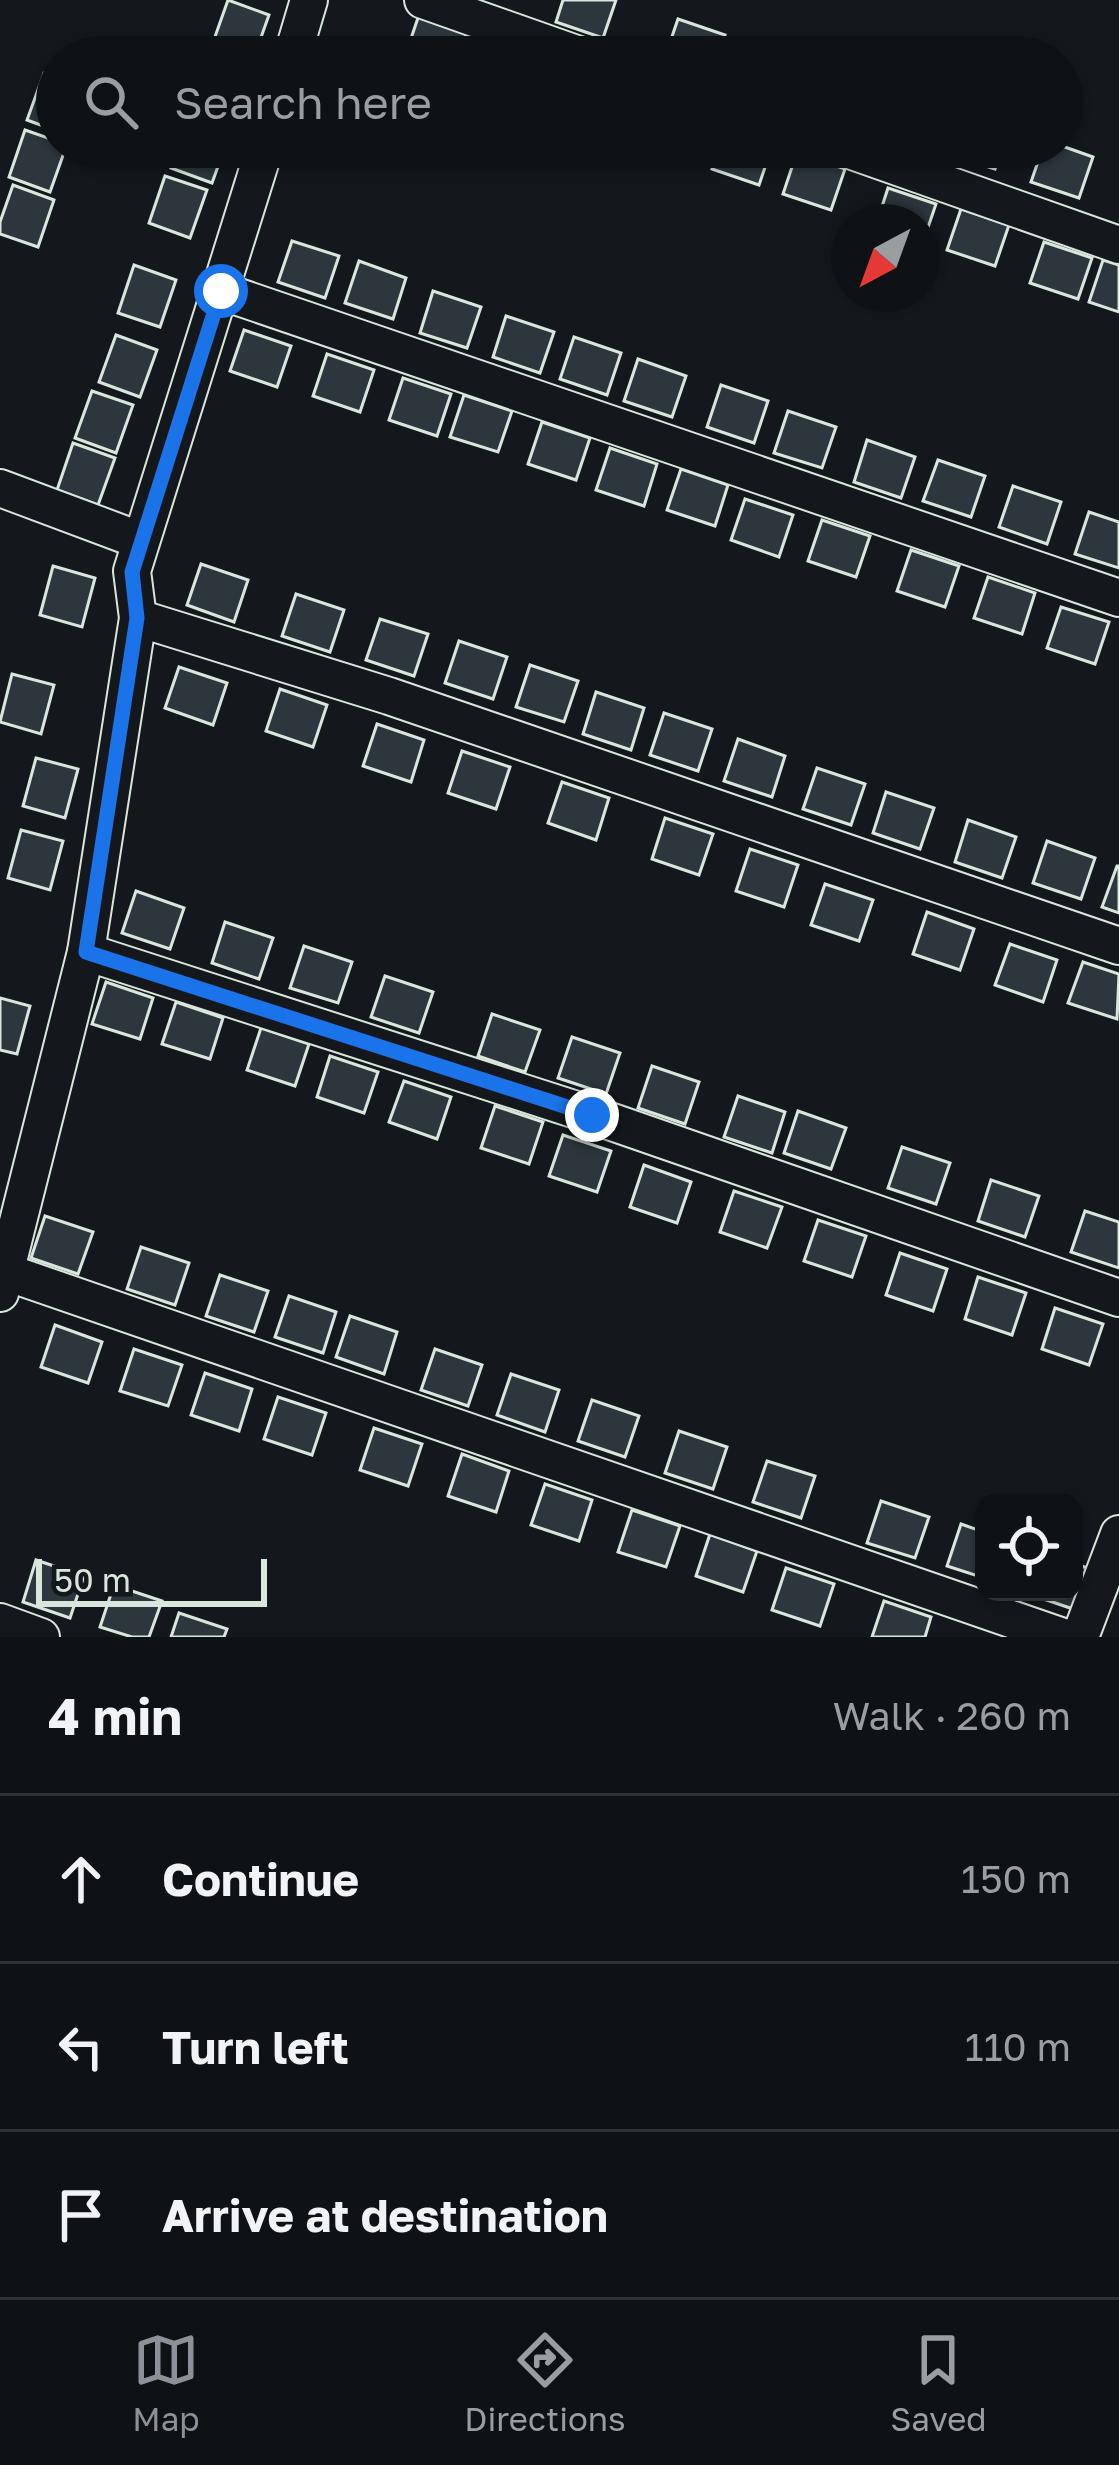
<!DOCTYPE html>
<html lang="en">
<head>
<meta charset="utf-8">
<style>
  body { margin:0; font-family:"Golos Text",sans-serif; background:#1d2022; color:#f1f3f6 }
  .controls { position:absolute; right:36px; bottom:36px; display:grid; overflow:hidden; border-radius:24px; box-shadow:0 3px 9px #0004 }
  .controls button { width:108px; height:108px; display:grid; place-items:center; padding:0; border:0; border-bottom:3px solid #2f3234; background:#0f1215; color:#f1f3f6; font:60px sans-serif }
  .compass { position:absolute; left:831px; top:204px; width:108px; height:108px; border-radius:50%; background:#0f1215; box-shadow:0 3px 9px #0004; rotate:221deg }
  .scale { position:absolute; left:36px; bottom:30px; width:231px; box-sizing:border-box; padding-left:12px; border:6px solid #d8e6dc; border-top:0; font-size:33px; line-height:42px; white-space:nowrap; color:#d8e6dc; -webkit-text-stroke:9px #14181c; paint-order:stroke }
  .stop { position:absolute; width:36px; height:36px; margin:-27px; border:9px solid #1a73e8; border-radius:50%; background:#fff }
  .stop.end { background:#1a73e8; border-color:#fff; box-shadow:0 3px 12px #0008 }
  .list { margin:0; padding:0; list-style:none }
  h2 { display:flex; justify-content:space-between; align-items:center; height:156px; margin:0; padding:0 48px; font-size:51px }
  h2 small { font-size:39px; font-weight:400; color:#9b9ea0 }
  .list li { display:grid; grid-template-columns:78px 1fr auto; gap:36px; align-items:center; box-sizing:border-box; height:168px; padding:0 48px; border-top:3px solid #2f3234 }
  .list b { display:block; font-size:45px; white-space:nowrap }
  .list em { font-size:39px; font-style:normal; color:#9b9ea0 }
  .icon { flex:none; width:66px; height:66px; fill:none; stroke:currentColor; stroke-width:2; stroke-linecap:round; stroke-linejoin:round }
  .map { position:relative; flex:none; width:1119px; height:1637px; overflow:hidden }
  .search { position:absolute; background:#0f1215; box-shadow:0 3px 9px #0004; left:36px; right:36px; top:36px; height:132px; display:flex; align-items:center; gap:30px; box-sizing:border-box; padding:0 42px; border-radius:66px; color:#9b9ea0; font-size:45px }
  .sheet { height:660px; background:#0f1215 }
  nav { display:flex; justify-content:space-around; align-items:center; box-sizing:border-box; height:168px; border-top:3px solid #2f3234; background:#0f1215; font-size:33px; color:#9b9ea0 }
  nav a { display:grid; justify-items:center; gap:6px }
  nav .on { color:#8c9099 }
  .map>svg:first-child { display:block }
  .building { fill:#2c363c; stroke:#d8e6dc; stroke-width:3 }
  .lines { fill:none; stroke-linecap:round; stroke-linejoin:round }
  .minor-casing { stroke:#d8e6dc; stroke-width:40 }
  .minor { stroke:#14181c; stroke-width:36 }
  .route { stroke:#1a73e8; stroke-width:15 }
</style>
</head>
<body>
<div class="map">
<svg width="1119" height="1637" viewBox="0 0 1119 1637">
  <rect width="100%" height="100%" fill="#14181c"/>
  <g class="building">
    <path d="M228,0l41,15 -15,42h-17l-26,-9z"/>
    <path d="M563,0h53l-13,38 -47,-16z"/>
    <path d="M419,15l48,16 -9,26 -53,-1z"/>
    <path d="M678,19l47,16 -7,22h-53z"/>
    <path d="M745,38l48,16 -1,3h-53z"/>
    <path d="M44,73l13,4v54l-30,-11z"/>
    <path d="M25,130l32,11v6h9l-16,45 -41,-15z"/>
    <path d="M1062,146l31,11 -14,41 -48,-16 12,-35z"/>
    <path d="M178,147h47l-13,36 -41,-15z"/>
    <path d="M650,147h49l-5,15z"/>
    <path d="M719,147h53l-13,38 -47,-16z"/>
    <path d="M948,147h54l-7,22 -49,-16z"/>
    <path d="M797,152l48,17 -14,41 -48,-16z"/>
    <path d="M165,176l42,14 -17,48 -41,-15z"/>
    <path d="M13,185l41,15 -16,47 -38,-13v-12z"/>
    <path d="M888,188l48,16 -14,41 -1,-23h-44z"/>
    <path d="M961,209l48,16 -14,41 -48,-16z"/>
    <path d="M292,241l47,15 -14,42 -47,-16z"/>
    <path d="M1044,242l48,16 -14,41 -48,-16z"/>
    <path d="M1103,260l16,5v47l-30,-10z"/>
    <path d="M359,261l47,17 -13,41 -48,-16z"/>
    <path d="M134,265l42,15 -16,47 -42,-14z"/>
    <path d="M433,291l48,16 -14,41 -47,-15z"/>
    <path d="M506,316l48,16 -14,41 -47,-16z"/>
    <path d="M244,330l47,16 -14,41 -47,-16z"/>
    <path d="M116,335l41,15 -17,47 -41,-15z"/>
    <path d="M574,337l47,16 -14,42 -47,-16z"/>
    <path d="M327,354l47,16 -14,42 -47,-16z"/>
    <path d="M638,359l48,17 -14,41 -48,-16z"/>
    <path d="M403,378l48,16 -14,42 -48,-16z"/>
    <path d="M721,385l47,16 -14,42 -47,-16z"/>
    <path d="M92,391l41,14 -17,48 -41,-15z"/>
    <path d="M464,395l48,16 -14,41 -48,-15z"/>
    <path d="M788,411l48,16 -14,41 -48,-15z"/>
    <path d="M542,422l48,16 -14,42 -48,-16z"/>
    <path d="M867,440l48,17 -14,41 -47,-16z"/>
    <path d="M73,443l42,15 -17,47 -41,-15z"/>
    <path d="M610,448l47,16 -13,42 -48,-16z"/>
    <path d="M938,460l47,16 -14,41 -48,-16z"/>
    <path d="M681,469l47,16 -13,41 -48,-16z"/>
    <path d="M1013,486l48,16 -14,42 -48,-17z"/>
    <path d="M745,499l48,16 -14,42 -48,-17z"/>
    <path d="M1089,512l30,10v46l-44,-14z"/>
    <path d="M822,520l48,16 -14,41 -48,-16z"/>
    <path d="M911,550l48,16 -14,41 -48,-16z"/>
    <path d="M201,564l47,16 -14,42 -47,-17z"/>
    <path d="M53,566l42,12 -13,49 -42,-12z"/>
    <path d="M988,577l47,16 -13,41 -48,-16z"/>
    <path d="M296,594l48,16 -14,42 -48,-16z"/>
    <path d="M1061,607l48,15 -14,42 -48,-16z"/>
    <path d="M380,619l48,15 -14,42 -48,-16z"/>
    <path d="M459,641l48,16 -14,42 -48,-16z"/>
    <path d="M530,665l48,16 -14,41 -48,-15z"/>
    <path d="M179,667l48,16 -14,42 -48,-17z"/>
    <path d="M12,674l42,11 -13,49 -41,-12z"/>
    <path d="M280,689l47,16 -14,42 -47,-16z"/>
    <path d="M596,692l48,16 -13,42 -48,-16z"/>
    <path d="M664,713l48,16 -14,42 -48,-16z"/>
    <path d="M377,724l47,16 -13,42 -48,-16z"/>
    <path d="M738,739l47,17 -13,41 -48,-16z"/>
    <path d="M462,751l48,16 -14,42 -48,-16z"/>
    <path d="M36,758l42,11 -13,49 -42,-12z"/>
    <path d="M817,768l48,16 -14,41 -48,-16z"/>
    <path d="M562,782l47,16 -13,42 -48,-17z"/>
    <path d="M886,792l48,16 -14,41 -47,-16z"/>
    <path d="M665,818l48,16 -14,41 -47,-16z"/>
    <path d="M968,820l48,17 -14,41 -47,-16z"/>
    <path d="M21,830l42,11 -13,49 -42,-12z"/>
    <path d="M1047,841l48,17 -14,41 -48,-16z"/>
    <path d="M750,849l48,16 -14,42 -48,-16z"/>
    <path d="M1117,866h2v47l-17,-6z"/>
    <path d="M825,884l48,16 -14,41 -48,-16z"/>
    <path d="M136,891l48,17 -14,41 -48,-16z"/>
    <path d="M927,912l47,17 -14,41 -47,-16z"/>
    <path d="M225,922l48,16 -14,41 -47,-16z"/>
    <path d="M1010,944l47,16 -14,42 -48,-17z"/>
    <path d="M304,946l48,16 -14,41 -48,-15z"/>
    <path d="M1083,962l36,12 -2,45 -49,-16z"/>
    <path d="M385,976l48,16 -14,41 -48,-16z"/>
    <path d="M106,982l47,16 -13,41 -48,-15z"/>
    <path d="M0,998l30,8 -13,48 -17,-4z"/>
    <path d="M176,1002l47,16 -13,41 -48,-15z"/>
    <path d="M492,1014l48,16 -15,42 -47,-16z"/>
    <path d="M261,1028l48,16 -14,42 -48,-16z"/>
    <path d="M572,1037l48,16 -14,41 -48,-16z"/>
    <path d="M330,1056l48,16 -14,41 -47,-16z"/>
    <path d="M652,1066l47,16 -14,42 -47,-16z"/>
    <path d="M404,1081l47,16 -14,42 -48,-17z"/>
    <path d="M738,1096l47,16 -13,41 -48,-16z"/>
    <path d="M495,1106l48,16 -14,42 -48,-16z"/>
    <path d="M798,1111l48,17 -15,41 -47,-16z"/>
    <path d="M563,1135l48,16 -14,41 -48,-16z"/>
    <path d="M902,1147l48,16 -14,41 -48,-16z"/>
    <path d="M644,1165l47,17 -14,41 -47,-16z"/>
    <path d="M991,1180l48,16 -14,41 -47,-16z"/>
    <path d="M734,1191l48,16 -15,41 -47,-16z"/>
    <path d="M1085,1211l34,11v46l-48,-16z"/>
    <path d="M45,1216l48,16 -15,42 -47,-16z"/>
    <path d="M818,1220l48,16 -14,41 -48,-16z"/>
    <path d="M141,1247l48,16 -14,42 -48,-16z"/>
    <path d="M900,1253l47,16 -14,42 -47,-16z"/>
    <path d="M220,1275l48,16 -14,41 -48,-16z"/>
    <path d="M978,1277l48,16 -14,42 -47,-16z"/>
    <path d="M289,1296l47,16 -13,41 -48,-16z"/>
    <path d="M1055,1308l48,16 -14,41 -47,-16z"/>
    <path d="M350,1316l47,16 -13,42 -48,-17z"/>
    <path d="M55,1325l47,17 -14,41 -47,-16z"/>
    <path d="M134,1349l48,16 -14,41 -48,-15z"/>
    <path d="M435,1349l47,16 -14,41 -47,-16z"/>
    <path d="M205,1373l47,16 -13,42 -48,-16z"/>
    <path d="M511,1374l48,16 -14,42 -48,-17z"/>
    <path d="M278,1397l48,16 -14,42 -48,-16z"/>
    <path d="M592,1400l47,16 -14,41 -47,-16z"/>
    <path d="M374,1428l48,16 -14,42 -48,-16z"/>
    <path d="M679,1431l48,16 -14,42 -48,-16z"/>
    <path d="M462,1454l47,17 -13,41 -48,-16z"/>
    <path d="M767,1461l48,15 -14,42 -48,-16z"/>
    <path d="M545,1484l47,16 -13,41 -48,-16z"/>
    <path d="M881,1501l48,16 -14,41 -48,-15z"/>
    <path d="M632,1510l48,16 -14,41 -48,-15z"/>
    <path d="M961,1524l23,8v46l-37,-12z"/>
    <path d="M710,1534l47,17 -14,41 -47,-16z"/>
    <path d="M36,1560l48,16 -14,42 -47,-16z"/>
    <path d="M1074,1563l13,5 -14,41 -47,-16 48,-1z"/>
    <path d="M786,1568l48,16 -14,42 -48,-16z"/>
    <path d="M114,1585l48,16 -13,36h-17l-32,-10z"/>
    <path d="M884,1601l47,16 -6,20h-53z"/>
    <path d="M179,1613l48,16 -3,8h-53z"/>
  </g>
  <g class="lines">
    <defs>
      <g id="minor">
        <path d="M423,0l162,57"/>
        <path d="M292,57l17,-57"/>
        <path d="M841,147l278,98"/>
        <path d="M221,291l898,307"/>
        <path d="M0,488l139,52"/>
        <path d="M138,618l251,78 730,250"/>
        <path d="M86,952l506,163 527,183"/>
        <path d="M6,1272l1057,365"/>
        <path d="M0,1293l86,-341 52,-334 -6,-47 133,-424"/>
        <path d="M0,1622l41,15"/>
        <path d="M1080,1637l39,-103"/>
      </g>
    </defs>
    <use href="#minor" class="minor-casing"/>
    <use href="#minor" class="minor"/>
  </g>
  <g class="lines">
    <path class="route" d="M221,291l-89,281 5,46 -51,334 506,163"/>
  </g>
</svg>
<div class="controls">
<button><svg class="icon" aria-label="locate" viewBox="0 0 24 24"><circle cx="12" cy="12" r="6"/><path d="M12 2v4M12 18v4M2 12h4M18 12h4"/></svg></button>
</div>
<svg class="compass" viewBox="-18 -18 36 36"><path d="M0-13l5 13h-10z" fill="#e53935"/><path d="M0 13l5-13h-10z" fill="#9b9ea0"/></svg>
<div class="scale">50 m</div>
<div class="stop" style="left:221px;top:291px"></div>
<div class="stop end" style="left:592px;top:1115px"></div>
<div class="search"><svg class="icon" aria-label="search" viewBox="0 0 24 24"><circle cx="10" cy="10" r="6"/><path d="M15 15l6 6"/></svg>Search here</div>
</div>
<section class="sheet">
<h2>4 min<small>Walk · 260 m</small></h2>
<ul class="list">
<li><svg class="icon" aria-label="ahead" viewBox="0 0 24 24"><path d="M12 20V5M6 11l6-6 6 6"/></svg><div><b>Continue</b></div><em>150 m</em></li>
<li><svg class="icon" aria-label="left" viewBox="0 0 24 24"><path d="M17 20v-9H6M10 6l-5 5 5 5"/></svg><div><b>Turn left</b></div><em>110 m</em></li>
<li><svg class="icon" aria-label="arrive" viewBox="0 0 24 24"><path d="M6 21V4h12l-3 4 3 4H6"/></svg><div><b>Arrive at destination</b></div></li>
</ul>
</section>
<nav>
<a class="on"><svg class="icon" aria-label="map" viewBox="0 0 24 24"><path d="M3 6l6-2 6 2 6-2v14l-6 2-6-2-6 2zM9 4v14M15 6v14"/></svg>Map</a>
<a><svg class="icon" aria-label="directions" viewBox="0 0 24 24"><path d="M12 3l9 9-9 9-9-9zM9 14v-3h6M13 9l2 2-2 2"/></svg>Directions</a>
<a><svg class="icon" aria-label="saved" viewBox="0 0 24 24"><path d="M7 4h10v16l-5-4-5 4z"/></svg>Saved</a>
</nav>
</body>
</html>
